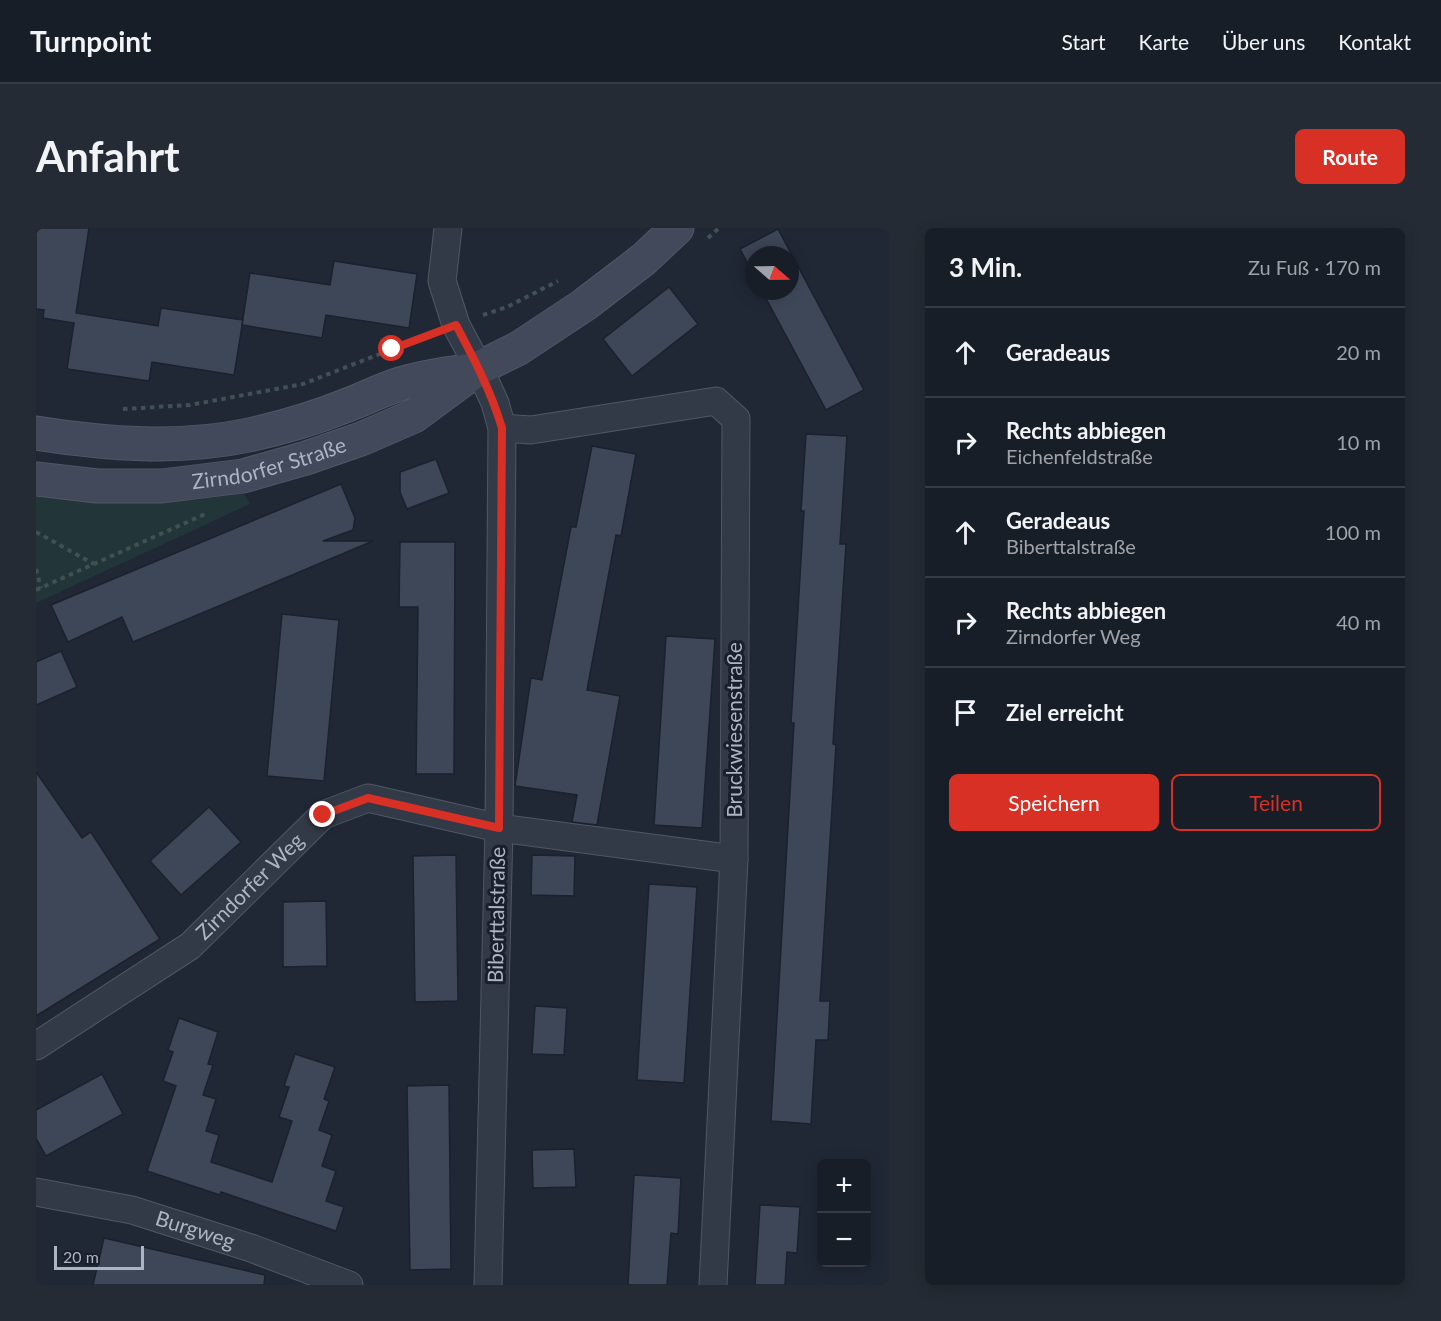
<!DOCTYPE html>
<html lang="de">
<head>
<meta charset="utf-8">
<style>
  body { margin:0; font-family:Lato,sans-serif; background:#252b34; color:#f1f3f6 }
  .controls { position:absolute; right:18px; bottom:18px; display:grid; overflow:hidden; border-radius:9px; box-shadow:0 3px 15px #0003 }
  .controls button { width:54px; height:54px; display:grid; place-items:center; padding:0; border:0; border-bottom:2px solid #363c45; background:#181e28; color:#f1f3f6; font:30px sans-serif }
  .compass { position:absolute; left:709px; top:18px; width:54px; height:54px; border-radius:50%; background:#181e28; box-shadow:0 3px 15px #0003; rotate:110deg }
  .scale { position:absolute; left:18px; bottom:15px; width:90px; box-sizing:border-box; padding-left:6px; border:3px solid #adb4c4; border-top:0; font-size:16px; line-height:21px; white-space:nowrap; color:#adb4c4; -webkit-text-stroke:4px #191f2b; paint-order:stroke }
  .stop { position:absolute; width:18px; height:18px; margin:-14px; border:4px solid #d93025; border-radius:50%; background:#fff }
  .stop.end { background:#d93025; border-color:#fff; box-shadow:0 2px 6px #0008 }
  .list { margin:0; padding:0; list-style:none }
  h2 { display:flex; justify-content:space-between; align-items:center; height:78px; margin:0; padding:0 24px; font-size:26px }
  h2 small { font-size:20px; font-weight:400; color:#9fa2a8 }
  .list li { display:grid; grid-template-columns:39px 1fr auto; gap:18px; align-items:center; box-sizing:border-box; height:90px; padding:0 24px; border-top:2px solid #363c45 }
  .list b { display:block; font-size:22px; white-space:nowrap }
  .list p { margin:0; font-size:20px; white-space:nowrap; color:#9fa2a8 }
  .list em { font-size:20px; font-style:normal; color:#9fa2a8 }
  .actions { display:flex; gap:12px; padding:18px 24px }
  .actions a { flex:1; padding:14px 0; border:2px solid #d93025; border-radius:9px; text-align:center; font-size:21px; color:#d93025 }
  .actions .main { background:#d93025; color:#fff }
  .icon { flex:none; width:33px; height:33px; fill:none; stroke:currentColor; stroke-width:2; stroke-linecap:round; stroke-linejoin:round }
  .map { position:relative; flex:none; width:853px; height:1057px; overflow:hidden; border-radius:9px }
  header { display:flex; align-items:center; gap:36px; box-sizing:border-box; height:84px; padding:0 30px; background:#181e28; border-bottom:2px solid #363c45 }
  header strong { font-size:28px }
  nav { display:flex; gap:33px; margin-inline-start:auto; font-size:21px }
  .intro { display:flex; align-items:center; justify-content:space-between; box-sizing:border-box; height:144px; padding:0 36px }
  h1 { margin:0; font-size:42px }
  .button { padding:15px 27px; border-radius:9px; background:#d93025; color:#fff; font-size:21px; font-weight:700 }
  main { display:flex; gap:36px; padding:0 36px }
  aside { flex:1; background:#181e28; border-radius:9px; box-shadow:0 3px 15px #0003 }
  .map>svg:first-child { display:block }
  .green { fill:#223538 }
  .building { fill:#3e4758; stroke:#1b212d; stroke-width:1.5 }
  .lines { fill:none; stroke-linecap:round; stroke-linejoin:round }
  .street-casing { stroke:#505765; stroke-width:29 }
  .secondary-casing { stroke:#505765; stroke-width:35 }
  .path { stroke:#3f5155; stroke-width:4; stroke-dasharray:4.5 4.5; stroke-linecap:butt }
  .street { stroke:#333a47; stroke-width:27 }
  .secondary { stroke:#41495a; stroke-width:33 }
  .route { stroke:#d93025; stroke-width:8 }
  .labels { text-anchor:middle; stroke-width:6; stroke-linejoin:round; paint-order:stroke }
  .street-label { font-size:21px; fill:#adb4c4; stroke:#191f2b }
</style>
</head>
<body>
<header>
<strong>Turnpoint</strong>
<nav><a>Start</a><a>Karte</a><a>Über uns</a><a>Kontakt</a></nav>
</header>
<div class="intro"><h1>Anfahrt</h1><a class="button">Route</a></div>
<main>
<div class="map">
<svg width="853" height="1057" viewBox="0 0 853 1057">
  <rect width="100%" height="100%" fill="#202836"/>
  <path class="green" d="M206,262l8,14 -214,99v-110z"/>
  <g class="building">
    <path d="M0,0h53l-13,85 82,13 3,-18 82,12 -9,55 -82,-13 -3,19 -82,-12 7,-46 -31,-5 1,-8 -8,-1z"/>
    <path d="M742,1l86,161 -38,20 -64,-119h28v-36h-36v20l-14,-26z"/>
    <path d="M298,33l83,13 -8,54 -83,-13 -4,23 -80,-13 8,-52 80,12z"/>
    <path d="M633,59l29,37 -66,52 -29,-37z"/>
    <path d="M770,206l41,2 -7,108h6l-13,200 3,1 -16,256h10l-2,39h-12l-5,84 -40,-3 23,-398h-3l13,-212h-3z"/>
    <path d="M556,218l44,8 -15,82 -5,-1 -29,155 33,6 -23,129 -25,-3 5,-27 -62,-9 16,-108 11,2 29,-153h5z"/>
    <path d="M400,231l13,34 -42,16 -7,-17v-20z"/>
    <path d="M305,256l14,34 -2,12 -30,11h50l-240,101 -11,-25 -54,25 -17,-37z"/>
    <path d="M364,314h55l-1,232h-38l2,-167h-19z"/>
    <path d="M246,386l57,6 -15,161 -57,-5z"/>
    <path d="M630,408l49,3 -13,189 -48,-3z"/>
    <path d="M25,423l16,36 -41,18v-43z"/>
    <path d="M0,544l46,66 9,-6 69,107 -124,77z"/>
    <path d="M173,579l32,35 -60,53 -31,-34z"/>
    <path d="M420,627l2,146 -43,1 -2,-146z"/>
    <path d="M496,627l43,1 -1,40 -43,-1z"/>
    <path d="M613,656l48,3 -13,196 -47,-3z"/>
    <path d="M290,673l1,65 -44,1v-65z"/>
    <path d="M499,778l32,2 -3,47 -32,-1z"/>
    <path d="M143,790l39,14 -10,32 5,1 -10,30 13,4 -10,32 13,4 -8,27 61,20 20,-61 -13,-4 10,-30 -5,-1 11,-32 40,13 -11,32 5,2 -10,29 13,5 -10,31 14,5 -10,30 18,6 -8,24 -115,-39 -1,3 -73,-24 29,-85 -13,-5 10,-29 -5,-2z"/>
    <path d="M66,846l21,40 -77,42 -10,-18v-28z"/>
    <path d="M413,857l2,184 -41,1 -3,-184z"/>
    <path d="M538,921l2,38 -43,1 -1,-38z"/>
    <path d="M598,947l47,3 -3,56 -7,-1 -4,52h-39z"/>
    <path d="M724,977l40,2 -3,46 -10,-1 -2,33h-30z"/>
    <path d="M68,1010l161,37 -1,10h-171z"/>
  </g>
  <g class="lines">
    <defs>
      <g id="street">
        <path d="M412,0l-6,53 14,44 23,43 16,35 7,25 -3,400 -11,457"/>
        <path d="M466,200l29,2 185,-29 20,18 -2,440 -21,426"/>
        <path id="s1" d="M0,818l154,-100 133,-131 45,-17 131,30 235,31"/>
        <path id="s2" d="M0,964l96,18 119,38 98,37"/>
      </g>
      <g id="secondary">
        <path d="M0,205c71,11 142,17 213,2 32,-7 66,-17 96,-29 19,-7 36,-16 55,-22 23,-8 49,-10 72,-14"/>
        <path id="s3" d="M0,251l61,7h65l81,-10 63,-18 55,-19 53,-23 65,-48 40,-20 65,-43 60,-46 33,-31"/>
      </g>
    </defs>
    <use href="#street" class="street-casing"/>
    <use href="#secondary" class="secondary-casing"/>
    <g class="path">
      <path d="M672,10l11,-10"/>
      <path d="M447,87l24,-8 51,-26"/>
      <path d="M87,181l67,-4 113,-21 128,-50"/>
      <path d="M0,304l58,32"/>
      <path d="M0,341l5,19"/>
      <path d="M0,362l169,-76"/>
    </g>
    <use href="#street" class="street"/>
    <use href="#secondary" class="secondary"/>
  </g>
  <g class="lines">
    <path class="route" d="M287,587l45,-17 131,30 3,-400c-11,-37 -28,-69 -46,-103l-64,24"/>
  </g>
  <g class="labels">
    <g class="street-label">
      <text dy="7" stroke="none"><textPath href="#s3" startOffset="236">Zirndorfer Straße</textPath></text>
      <text transform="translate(699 502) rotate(-90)" y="7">Bruckwiesenstraße</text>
      <text dy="7" stroke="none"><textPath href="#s1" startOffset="268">Zirndorfer Weg</textPath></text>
      <text transform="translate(461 687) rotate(-89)" y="7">Biberttalstraße</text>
      <text dy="7" stroke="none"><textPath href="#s2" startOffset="164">Burgweg</textPath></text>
    </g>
  </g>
</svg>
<div class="controls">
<button>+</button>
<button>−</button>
</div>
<svg class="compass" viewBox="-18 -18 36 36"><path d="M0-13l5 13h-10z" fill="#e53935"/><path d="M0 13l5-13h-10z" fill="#9fa2a8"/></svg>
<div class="scale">20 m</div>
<div class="stop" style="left:356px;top:121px"></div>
<div class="stop end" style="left:287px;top:587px"></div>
</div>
<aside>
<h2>3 Min.<small>Zu Fuß · 170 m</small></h2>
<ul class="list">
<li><svg class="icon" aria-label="ahead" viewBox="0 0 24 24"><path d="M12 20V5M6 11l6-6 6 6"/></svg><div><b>Geradeaus</b></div><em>20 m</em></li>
<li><svg class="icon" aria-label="right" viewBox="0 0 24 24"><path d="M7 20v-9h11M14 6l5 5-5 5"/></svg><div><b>Rechts abbiegen</b><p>Eichenfeldstraße</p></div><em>10 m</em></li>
<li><svg class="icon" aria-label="ahead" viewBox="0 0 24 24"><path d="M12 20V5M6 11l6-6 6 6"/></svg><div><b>Geradeaus</b><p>Biberttalstraße</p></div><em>100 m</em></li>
<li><svg class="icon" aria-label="right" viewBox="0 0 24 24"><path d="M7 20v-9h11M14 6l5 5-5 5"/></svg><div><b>Rechts abbiegen</b><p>Zirndorfer Weg</p></div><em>40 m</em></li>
<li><svg class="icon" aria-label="arrive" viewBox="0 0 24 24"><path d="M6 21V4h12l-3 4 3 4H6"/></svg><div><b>Ziel erreicht</b></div></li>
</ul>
<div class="actions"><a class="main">Speichern</a><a>Teilen</a></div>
</aside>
</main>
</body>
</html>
